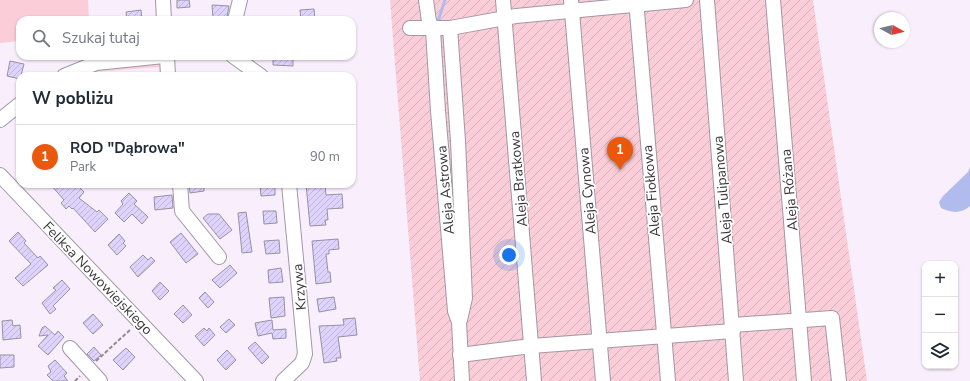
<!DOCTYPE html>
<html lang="pl">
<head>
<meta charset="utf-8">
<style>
  body { margin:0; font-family:"Nunito Sans",sans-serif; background:#f2f2f3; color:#1f2937 }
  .controls { position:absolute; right:12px; bottom:12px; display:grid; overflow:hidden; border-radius:8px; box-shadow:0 1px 3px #0004 }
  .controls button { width:36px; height:36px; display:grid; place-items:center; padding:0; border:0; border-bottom:1px solid #e0e1e3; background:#fff; color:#1f2937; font:20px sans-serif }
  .compass { position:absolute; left:874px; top:12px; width:36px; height:36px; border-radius:50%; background:#fff; box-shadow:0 1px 3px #0004; rotate:98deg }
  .you { position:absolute; left:509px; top:255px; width:14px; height:14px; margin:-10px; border:3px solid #fff; border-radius:50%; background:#1a73e8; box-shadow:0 0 0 6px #1a73e833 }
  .badge { display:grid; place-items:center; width:26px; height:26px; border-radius:50%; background:#ea580c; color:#fff; font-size:13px; font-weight:700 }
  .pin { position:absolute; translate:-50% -33px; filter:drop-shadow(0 1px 2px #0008) }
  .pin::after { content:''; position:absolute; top:21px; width:14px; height:12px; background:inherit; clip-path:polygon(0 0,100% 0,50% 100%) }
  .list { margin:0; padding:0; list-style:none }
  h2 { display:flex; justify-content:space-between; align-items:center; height:52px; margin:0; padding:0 16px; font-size:17px }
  h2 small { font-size:13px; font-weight:400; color:#747a83 }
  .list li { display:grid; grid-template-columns:26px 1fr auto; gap:12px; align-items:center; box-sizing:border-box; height:64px; padding:0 16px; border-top:1px solid #e0e1e3 }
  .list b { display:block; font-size:15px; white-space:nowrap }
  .list p { margin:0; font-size:13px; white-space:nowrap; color:#747a83 }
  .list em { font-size:13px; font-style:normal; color:#747a83 }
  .icon { flex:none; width:22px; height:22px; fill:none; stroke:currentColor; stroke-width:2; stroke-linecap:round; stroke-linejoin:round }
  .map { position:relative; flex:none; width:970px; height:381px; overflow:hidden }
  .search { position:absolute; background:#fff; box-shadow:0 1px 3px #0004; left:16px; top:16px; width:340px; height:44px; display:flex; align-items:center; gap:10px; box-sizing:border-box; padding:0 14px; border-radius:12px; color:#747a83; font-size:15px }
  .panel { position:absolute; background:#fff; box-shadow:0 1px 3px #0004; left:16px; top:72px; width:340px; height:116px; border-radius:12px }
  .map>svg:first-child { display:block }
  .green { fill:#facdd8 }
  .garden { fill:url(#garden-furrows) }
  .water { fill:#b1bbee }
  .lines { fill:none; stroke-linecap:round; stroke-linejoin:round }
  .stream { stroke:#b1bbee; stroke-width:3 }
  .building { fill:url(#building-hatch); stroke:#9692a1 }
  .minor-casing { stroke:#a297a5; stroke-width:16 }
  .path { stroke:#928b95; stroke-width:2; stroke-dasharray:4 2; stroke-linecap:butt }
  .minor { stroke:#fff; stroke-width:14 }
  .labels { text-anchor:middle; stroke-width:3.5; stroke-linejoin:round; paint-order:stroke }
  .street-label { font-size:14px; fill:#3a363c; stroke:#fff }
</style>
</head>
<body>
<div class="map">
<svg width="970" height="381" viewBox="0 0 970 381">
  <defs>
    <pattern id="garden-furrows" width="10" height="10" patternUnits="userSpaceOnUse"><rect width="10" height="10" fill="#facdd8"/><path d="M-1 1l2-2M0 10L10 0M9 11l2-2" fill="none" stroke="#d7b1ba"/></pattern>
    <pattern id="building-hatch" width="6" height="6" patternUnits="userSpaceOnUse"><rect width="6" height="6" fill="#ded3fd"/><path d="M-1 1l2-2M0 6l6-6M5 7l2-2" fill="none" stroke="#bfb6da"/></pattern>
  </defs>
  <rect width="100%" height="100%" fill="#f9eefc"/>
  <g class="green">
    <path d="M0,0h88l1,20h-69v21l-20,2z"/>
    <path d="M160,61l3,11 -3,2 -1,-7 -66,5 -6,4h-12l15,-7z"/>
  </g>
  <path class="garden" d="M390,0h423l54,381h-447z"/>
  <path class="water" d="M970,167v39c-9,8 -19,7 -29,2l-2,-6 4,-6 25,-24z"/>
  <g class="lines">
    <path class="stream" d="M437,24l8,-24"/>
  </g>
  <g class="building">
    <path d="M177,0h12l1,7 -13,1z"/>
    <path d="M212,5l17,1 -2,11 -14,1z"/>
    <path d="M314,9l1,11h-14l-1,-10z"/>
    <path d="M141,10l1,10h-15l-1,-8z"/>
    <path d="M273,56h20v10l-20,-1z"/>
    <path d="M10,61l14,3 -4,15 -13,-3z"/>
    <path d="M50,184h26l8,8 -5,6 18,14 2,-2 9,9 -13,13 -22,-24 -1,1 -3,-3 -3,3 -5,-6 3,-3z"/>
    <path d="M189,184h15v7l-14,2z"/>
    <path d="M260,184h15v11l-14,1z"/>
    <path d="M306,184h19l1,11 16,-1 1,14 -16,1 1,11h-3l1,5 -16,1z"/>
    <path d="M129,193l8,8 -3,3 14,13 -6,7 -10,-10 -8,8 -9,-9 8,-9 -2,-3z"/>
    <path d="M172,195l1,13 -18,2 -1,-13z"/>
    <path d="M263,211h13l1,12 -13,1z"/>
    <path d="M246,212l6,40 -10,1 -4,-40z"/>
    <path d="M208,214h11l13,16 -12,9 -17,-21z"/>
    <path d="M18,232l8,9 -2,2 14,15 2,-2 8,9 -25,21 -8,-8 16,-14 -22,-23z"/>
    <path d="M181,233l17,21 -12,9 -16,-21z"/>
    <path d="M119,234l6,7 -2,2 3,3 -9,9 -9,-10z"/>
    <path d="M338,239l1,10 -10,1v4h-3l2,18h2l1,10 -15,2 -4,-43z"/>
    <path d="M279,240l1,13 -14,1 -2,-13z"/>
    <path d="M143,255l5,5 3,-3 4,4 -17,16 -8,-10z"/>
    <path d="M230,265l7,8 -17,15 -8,-8z"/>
    <path d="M281,268l2,14 -14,1 -1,-13z"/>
    <path d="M62,280l8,9 -17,17 3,3 -6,5 -8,-11 14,-13 -3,-2z"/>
    <path d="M160,282l9,9 -9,9 -8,-9z"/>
    <path d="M205,292l9,10 -6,6 -9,-10z"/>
    <path d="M284,297l1,19 -14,2 -2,-20z"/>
    <path d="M334,297l2,12 -17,3 -2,-13z"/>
    <path d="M183,305l9,10 -9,8 -9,-9z"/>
    <path d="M93,314l10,11 -10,9 -10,-11z"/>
    <path d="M355,318l2,17 -19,2 3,21h-5l1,3 -13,2 -5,-37 25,-1 -1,-6z"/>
    <path d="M229,319l6,6 -9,8 -6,-6z"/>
    <path d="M12,320l1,6 7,-1 1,13 -18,2 -1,-19z"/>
    <path d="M272,320l1,10 13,-1v9l-13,1 -1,-6 -14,3 -3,-13z"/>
    <path d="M45,326l10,9 3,-4 6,6 -16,18 -10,-9 10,-11 -9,1 3,-8z"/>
    <path d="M204,328l3,3 2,-3 6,7 -11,11 -9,-10z"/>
    <path d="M255,342l14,15 -7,7 -14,-16z"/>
    <path d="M94,347l7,8 -7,6 -7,-7z"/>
    <path d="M126,348l9,9 -12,13 -10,-10z"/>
    <path d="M227,350l9,10 -10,10 -9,-10z"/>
    <path d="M0,355h14v12l-14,1z"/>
    <path d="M55,360l12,13 -3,3 4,5h-15l-6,-6 4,-3 -3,-6z"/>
  </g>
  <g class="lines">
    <defs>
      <g id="minor">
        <path d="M163,0l1,20"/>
        <path d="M426,0l3,21 4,9 5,81 17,200 4,11 3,59"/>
        <path d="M503,0l31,381"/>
        <path d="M571,0l32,381"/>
        <path d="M636,0l32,381"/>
        <path d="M707,0l29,381"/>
        <path d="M773,0l31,381"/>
        <path d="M235,20l5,-20"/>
        <path d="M410,28h40l66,-12 170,-16"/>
        <path d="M450,28l8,113 7,157 -5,22"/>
        <path d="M167,56l1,20"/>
        <path d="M233,56l28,20"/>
        <path d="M64,76l32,-13 68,-7"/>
        <path d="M0,120l20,-16"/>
        <path d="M0,175l196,206"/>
        <path d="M180,184l2,27 37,46"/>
        <path d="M733,325l99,-7 7,63"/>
        <path d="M70,348l30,33"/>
        <path d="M460,355l71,-9 202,-15"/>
        <path d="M283,381l19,-18 3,-9 -16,-170"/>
      </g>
    </defs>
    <use href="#minor" class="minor-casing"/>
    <g class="path">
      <path d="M96,361l35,-32"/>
      <path d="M75,381l5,-5"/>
    </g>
    <use href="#minor" class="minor"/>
  </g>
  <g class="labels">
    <g class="street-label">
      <text transform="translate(518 179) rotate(-95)" y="5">Aleja Bratkowa</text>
      <text transform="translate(445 190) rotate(-95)" y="5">Aleja Astrowa</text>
      <text transform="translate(722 190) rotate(-95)" y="5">Aleja Tulipanowa</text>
      <text transform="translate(789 190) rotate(-95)" y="5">Aleja Różana</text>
      <text transform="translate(587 191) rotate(-95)" y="5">Aleja Cynowa</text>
      <text transform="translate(651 191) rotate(-95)" y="5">Aleja Fiołkowa</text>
      <text transform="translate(98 278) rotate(46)" y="5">Feliksa Nowowiejskiego</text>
      <text transform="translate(299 287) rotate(-95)" y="5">Krzywa</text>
    </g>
  </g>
</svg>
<div class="controls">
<button>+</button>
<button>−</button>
<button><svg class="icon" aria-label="layers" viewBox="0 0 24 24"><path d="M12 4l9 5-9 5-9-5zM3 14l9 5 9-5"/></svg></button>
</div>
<svg class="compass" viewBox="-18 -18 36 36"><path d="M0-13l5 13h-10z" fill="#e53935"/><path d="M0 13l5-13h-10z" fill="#747a83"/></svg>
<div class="you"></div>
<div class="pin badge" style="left:620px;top:170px">1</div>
<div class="search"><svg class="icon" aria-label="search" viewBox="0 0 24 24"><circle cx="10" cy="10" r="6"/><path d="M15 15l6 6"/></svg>Szukaj tutaj</div>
<section class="panel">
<h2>W pobliżu<small></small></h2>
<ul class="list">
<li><span class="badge">1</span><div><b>ROD &quot;Dąbrowa&quot;</b><p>Park</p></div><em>90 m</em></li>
</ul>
</section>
</div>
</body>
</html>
